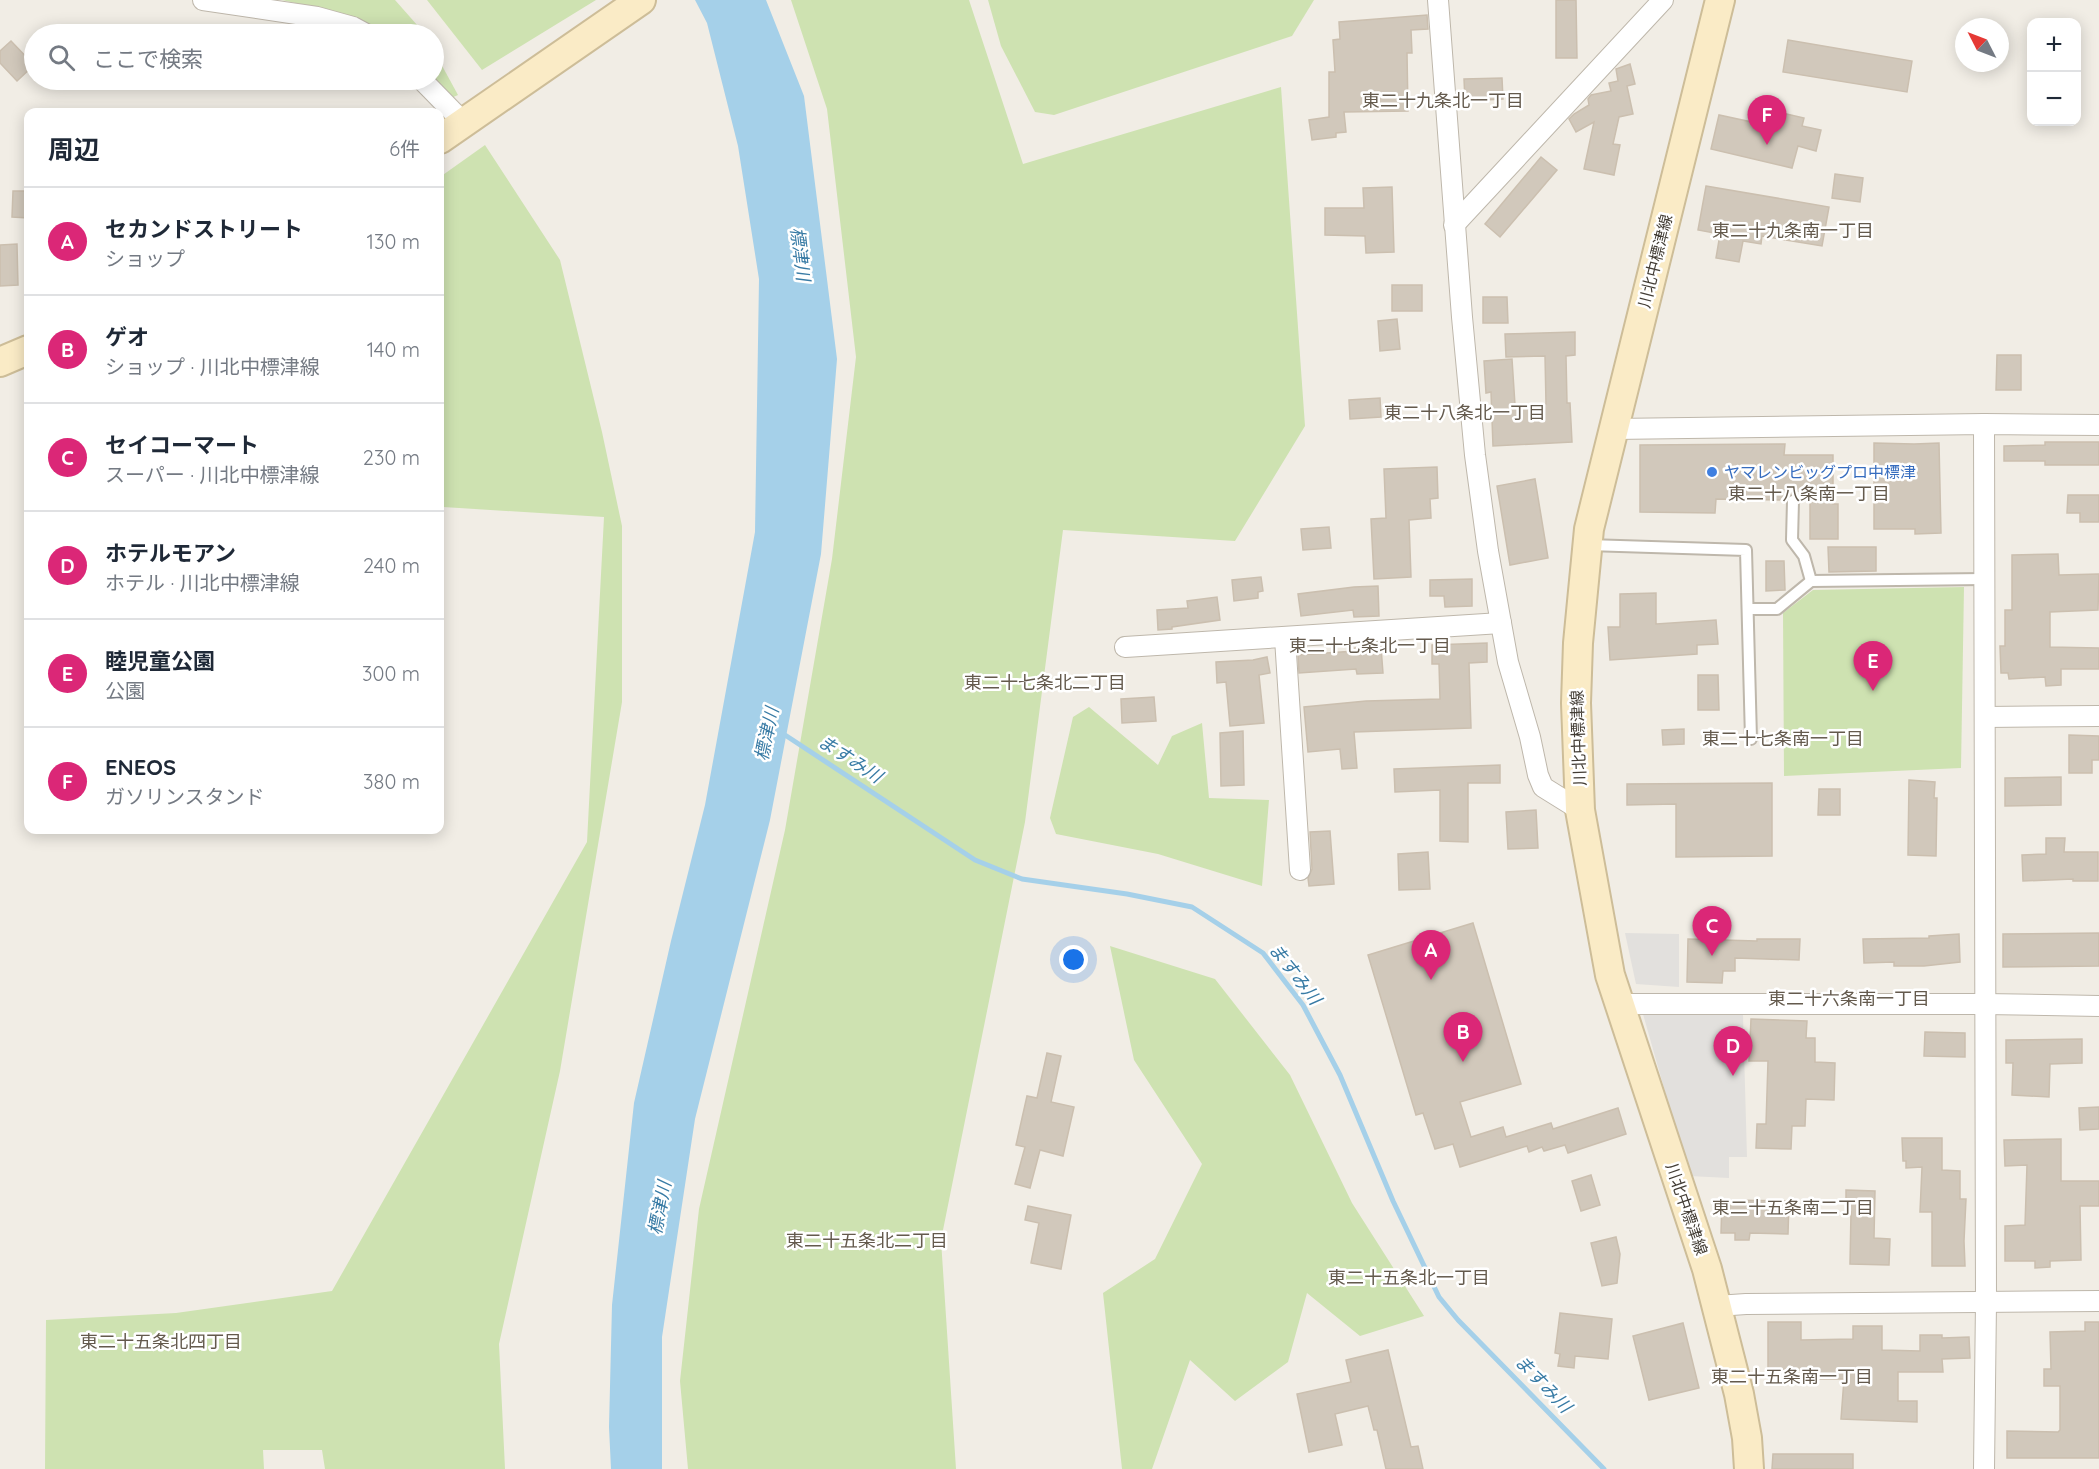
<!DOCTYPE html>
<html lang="ja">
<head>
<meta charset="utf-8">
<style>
  body { margin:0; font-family:Quicksand,"Noto Sans JP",sans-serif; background:#f2f2f3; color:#1f2937 }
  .controls { position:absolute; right:18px; top:18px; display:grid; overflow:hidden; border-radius:12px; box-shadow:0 3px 15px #0003 }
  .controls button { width:54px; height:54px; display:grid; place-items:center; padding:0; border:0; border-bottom:2px solid #e0e1e3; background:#fff; color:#1f2937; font:30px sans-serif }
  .compass { position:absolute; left:1955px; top:18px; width:54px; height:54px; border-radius:50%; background:#fff; box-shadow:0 3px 15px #0003; rotate:312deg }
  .you { position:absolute; left:1074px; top:960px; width:21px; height:21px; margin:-15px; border:4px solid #fff; border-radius:50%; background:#1a73e8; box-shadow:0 0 0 9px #1a73e833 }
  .badge { display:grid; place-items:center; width:39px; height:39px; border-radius:50%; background:#db2777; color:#fff; font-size:20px; font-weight:700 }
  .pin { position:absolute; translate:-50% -50px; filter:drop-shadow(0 2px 3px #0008) }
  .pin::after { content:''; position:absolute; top:32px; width:21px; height:18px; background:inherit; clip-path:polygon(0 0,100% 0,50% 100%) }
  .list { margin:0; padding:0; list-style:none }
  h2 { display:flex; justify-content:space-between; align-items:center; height:78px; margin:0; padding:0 24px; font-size:26px }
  h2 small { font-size:20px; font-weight:400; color:#747a83 }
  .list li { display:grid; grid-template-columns:39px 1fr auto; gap:18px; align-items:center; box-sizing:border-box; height:108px; padding:0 24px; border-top:2px solid #e0e1e3 }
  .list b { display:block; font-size:22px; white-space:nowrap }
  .list p { margin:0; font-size:20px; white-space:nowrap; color:#747a83 }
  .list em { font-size:20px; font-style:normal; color:#747a83 }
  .icon { flex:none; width:33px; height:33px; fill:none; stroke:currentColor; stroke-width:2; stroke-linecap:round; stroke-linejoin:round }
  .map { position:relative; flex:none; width:2099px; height:1469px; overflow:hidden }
  .search { position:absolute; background:#fff; box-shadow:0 3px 15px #0003; left:24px; top:24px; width:420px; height:66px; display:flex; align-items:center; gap:15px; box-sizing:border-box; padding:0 21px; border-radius:33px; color:#747a83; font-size:22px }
  .panel { position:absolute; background:#fff; box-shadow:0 3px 15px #0003; left:24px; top:108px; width:420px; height:726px; border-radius:12px }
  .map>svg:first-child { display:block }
  .green { fill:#cee2b1 }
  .parking { fill:#e2e0dd }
  .water { fill:#a5d0e9 }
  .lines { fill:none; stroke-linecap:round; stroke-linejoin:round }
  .stream { stroke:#a5d0e9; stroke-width:5 }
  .building { fill:#d1c8bb; stroke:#cbbfaf; stroke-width:1.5 }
  .lane-casing { stroke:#beb7ab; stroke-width:14 }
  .street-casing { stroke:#beb7ab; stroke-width:22 }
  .secondary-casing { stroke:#cdbd98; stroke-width:32 }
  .lane { stroke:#fff; stroke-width:10 }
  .street { stroke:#fff; stroke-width:20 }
  .secondary { stroke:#faebc6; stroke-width:28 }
  .shop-dot { fill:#3f7fe0; stroke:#fff; stroke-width:2 }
  .labels { text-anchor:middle; stroke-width:5; stroke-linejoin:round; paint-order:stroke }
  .street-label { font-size:16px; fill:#433d35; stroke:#fff }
  .shop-label { font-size:16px; fill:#366cbe; stroke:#fff; text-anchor:start }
  .neighbourhood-label { font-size:18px; fill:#645a4d; stroke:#fff }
  .water-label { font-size:18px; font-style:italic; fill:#387ba5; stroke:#fff }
</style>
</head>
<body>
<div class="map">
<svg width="2099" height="1469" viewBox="0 0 2099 1469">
  <rect width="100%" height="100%" fill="#f1ede5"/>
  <g class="green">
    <path d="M282,0h113l30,34h-50l-62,-27z"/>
    <path d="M427,0h169l-114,70z"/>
    <path d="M791,0h178l54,164 258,-77 24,339 -70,115 -172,-11 -38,292 -84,418 15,229h-268l-8,-88 19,-172 86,-379 47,-271 24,-202 -29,-248z"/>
    <path d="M988,0h326l-22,36 -238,79 -19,-3 -34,-66z"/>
    <path d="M434,51l24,44 -9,4 -15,-19z"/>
    <path d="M485,145l75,115 42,172 20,94v176l-62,369 -61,273 6,125h-180l-3,-19h-59l1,19h-219l1,-149 130,-7 156,-22 255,-449 17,-325 -161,-10 -3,-6v-324z"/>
    <path d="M1964,587l-3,181 -177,8 -1,-163 30,-23z"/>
    <path d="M1089,707l69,58 14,-29 30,-13 7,75 60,2 -7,86 -104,-32 -102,-20 -6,-16 23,-101z"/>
    <path d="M1110,946l105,33 75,96 62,128 72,113 -64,20 -53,-43 -19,69 -53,39 -45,-41 -38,109h-30l-19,-176 52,-34 47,-95 -68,-104z"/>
  </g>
  <g class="parking">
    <path d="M1625,933l54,1v53l-43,-3z"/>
    <path d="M1643,1014l100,1 4,142h-18v21l-40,-2z"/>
  </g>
  <path class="water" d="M695,0h71l38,96 33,263 -16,195 -51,266 -75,299 -33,218v132h-51l-2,-42 3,-122 22,-202 37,-162 34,-136 50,-273 4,-253 -21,-133 -31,-123z"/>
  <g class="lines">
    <path class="stream" d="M782,733l193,127 47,19 105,15 65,13 71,46 40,52 37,70 53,126 46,96 19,23 146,149"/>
  </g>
  <g class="building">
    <path d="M1556,0h20l1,58h-21z"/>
    <path d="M1427,15l1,14 -17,1 1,23h-5l1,58 -64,1 2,20 -10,1v4l-24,3 -3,-20 20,-3v-45h6l-2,-32 7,-1 -1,-17z"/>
    <path d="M1788,40l124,21 -5,31 -124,-20z"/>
    <path d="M11,41l23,24 -17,16 -17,-18v-12z"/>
    <path d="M1630,64l5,20 -8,2 6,28 -14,3 -6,27 7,1 -6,30 -30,-6 10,-47 -18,10 -7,-13 5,-5 15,-9 -1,-6 3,-4 20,-4 -2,-8 9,-2 -2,-12z"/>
    <path d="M1502,78l1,21 -38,2 -1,-22z"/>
    <path d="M1778,112l26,6 -2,8 19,4 -5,21 -18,-5 -6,22 -81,-19 8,-34 56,12z"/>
    <path d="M1541,157l16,13 -57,67 -15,-13z"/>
    <path d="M1835,174l28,4 -3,24 -28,-4z"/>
    <path d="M1706,186l123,21 -7,39 -60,-10 -1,8 -18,-3 -4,21 -23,-4 4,-24 -22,-4z"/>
    <path d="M1392,187l2,65 -28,1 -1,-17 -40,-1v-27h39l-1,-20z"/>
    <path d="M13,191h15v27l-16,-1z"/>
    <path d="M17,244l1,41 -18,1v-41z"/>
    <rect x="1392" y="285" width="30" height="26"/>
    <path d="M1483,297h24l1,26h-25z"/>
    <path d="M1397,319l3,30 -20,2 -2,-30z"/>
    <path d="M1575,332v23l-9,1 1,47h3l2,39 -79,4 -2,-54 -5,1 -2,-32 28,-2 3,46 31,-1 -1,-48 -39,1 -1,-23z"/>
    <path d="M1997,355h24v35h-25z"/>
    <path d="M1380,398l1,19 -31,2 -1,-19z"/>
    <path d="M2045,442h54v23h-54v-4h-41v-15l41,-1z"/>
    <path d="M1874,443l40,1 25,-1 2,90 -26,1v-5h-41z"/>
    <path d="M1785,444l-1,11h49v49h5v35h-28v-38l-10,-1 -3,-5 -3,-1 -5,1 -3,5 -70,-1 -1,14 -75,-1v-67z"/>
    <path d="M1437,467l1,31 -8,1 1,19 -22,2 2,57 -37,2 -3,-60 15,-1 -2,-49z"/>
    <path d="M1535,479l13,79 -38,7 -13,-79z"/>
    <path d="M2068,495h31v27h-19v-9h-13z"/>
    <path d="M1329,527l2,21 -28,2 -2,-21z"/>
    <path d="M1828,547h48v24l-47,1z"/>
    <path d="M2058,554l1,21 40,-1 -1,36 -48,2v35l49,1v21h-38v16l-15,1 -1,-9 -36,2 -1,-6h-7l-1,-27h5v-36h7v-55z"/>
    <path d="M1766,561h18l1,29 -19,1z"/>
    <path d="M1261,577l2,14 -5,1v6l-24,3 -2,-21z"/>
    <path d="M1472,579v27l-27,1 -1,-11h-14v-16z"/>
    <path d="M1378,586l1,30 -25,1 -1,-7 -52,6 -3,-22 56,-7z"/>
    <path d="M1656,593v31l60,-4 2,24 -21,1v9l-87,6 -2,-33h12v-33z"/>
    <path d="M1217,597l3,23 -48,7v2l-14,1 -1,-20 31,-2 -1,-7z"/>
    <path d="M1487,643v19l-18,1 2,65 -117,4 3,36 -15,1 -2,-20 -32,3 -4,-45 62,-6 74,-2 -1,-35h-7v-19z"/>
    <path d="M1381,647l2,26 -26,1 -1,-5 -57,4 -1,-18 57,-4v-3z"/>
    <path d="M1267,657l3,16 -11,2 5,48 -34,3 -4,-44 -9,1 -1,-21 37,-2z"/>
    <path d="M1698,675h20l1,35h-21z"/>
    <path d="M1154,697l2,24 -34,2 -1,-24z"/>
    <path d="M1684,729v15l-21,1 -1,-15z"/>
    <path d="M1243,731l1,54 -23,1 -1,-53z"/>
    <path d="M2069,735l30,1v24h-7v13h-23z"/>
    <path d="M1500,765v18h-32v59l-28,-1v-51l-45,2 -1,-23z"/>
    <path d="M2061,777v28l-56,1v-28z"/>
    <path d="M1909,780l26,2 -1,16h3l-1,58 -28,-1z"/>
    <path d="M1772,783v73l-96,1v-53l-49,1v-21z"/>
    <path d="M1819,789h21v26h-22z"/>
    <path d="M1536,810l2,38 -30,1 -2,-37z"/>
    <path d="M1330,831l4,53 -25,2 -1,-8 4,-9 -2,-37z"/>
    <path d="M2046,838h19l-1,14h34v29h-25v-2l-50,2 -1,-26 24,-1z"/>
    <path d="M1428,852l2,37 -31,1 -1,-36z"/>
    <path d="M1473,923l48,161 -61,18 11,35 32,-10 3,10 45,-14 2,6 65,-21 8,26 -58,19 -3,-8 -21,6 -2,-4 -13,5 -2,-6 -67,21 -7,-23 -18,5 -12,-36 -7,2 -48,-160z"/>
    <path d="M2099,933v33l-96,1v-33z"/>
    <path d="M1959,934l1,28 -36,4h-30v-4l-30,1 -1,-24 66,-1v-2z"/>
    <path d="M1688,939l69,2v-2h43l-1,21 -64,-2v13h-12l-1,12 -35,-1z"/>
    <path d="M1751,1019l56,2 -1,17h9v24l20,1 -1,37 -28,-1 -1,27h-13l-1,23 -35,-1 1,-24h9l2,-63h-19z"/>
    <path d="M1925,1032l40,1v24l-41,-1z"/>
    <path d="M2082,1039v24l-32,1 -1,33 -37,-2 1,-32h-7v-23z"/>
    <path d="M1047,1053l14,3 -10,46 23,5 -11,49 -23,-6 -10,38 -15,-4 10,-37 -9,-2 11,-49 10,2z"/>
    <path d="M2099,1107v22l-19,1 -1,-22z"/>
    <path d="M1902,1138h40v32l18,1v28h6l-2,42 1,25h-33v-54h-12l2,-45 -16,1v-7h-3z"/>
    <path d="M2061,1139v42h38v25h-19l1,54 -31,1v6l-15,1v-7h-30v-35l20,-1 2,-60 -22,1 -1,-26z"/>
    <path d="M1591,1175l9,30 -19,6 -9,-30z"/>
    <path d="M1846,1190l29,1 -1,47 16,1 -1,26 -39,-1 1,-52h-5z"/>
    <path d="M1722,1200l67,1 -1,33 -38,-1 -1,7h-14v-7h-14z"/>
    <path d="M1028,1206l43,9 -10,54 -30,-6 8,-40 -14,-3z"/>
    <path d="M1616,1237l4,17 -3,29 -15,3 -11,-43z"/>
    <path d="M1560,1313l52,6 -4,40 -33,-3 -1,12 -16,-2 2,-12 -5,-1z"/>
    <path d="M1768,1322h33v18l52,-1v-13h29v24l38,1v-16h22v3l27,-1 1,21 -28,1 1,13h-45v29h19v21l-76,-3 3,-40h-38v-9l-38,-1z"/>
    <path d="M2085,1322h14v136h-92v-27l51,1 2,-2v-44h-16v-17h7l-1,-37 35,-1z"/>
    <path d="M1683,1323l16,65 -50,12 -16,-64z"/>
    <path d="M1388,1350l23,97 7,-1 5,23h-37l-9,-39h-3l-6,-24 -33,8 7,31 -33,7 -12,-58 54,-12 -5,-22z"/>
    <path d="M1773,1454h80v15h-81z"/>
  </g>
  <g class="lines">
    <defs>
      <g id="lane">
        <path d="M1793,501l-1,39 12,16 7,25"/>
        <path d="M1588,545l158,5 5,189"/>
        <path d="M1748,609h29l34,-28 173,-2"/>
      </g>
      <g id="street">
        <path d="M203,0l114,17 36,10 13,7"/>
        <path d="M1438,0l24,317 13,138 13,96 20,111 22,75 8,38 5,12 37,23"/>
        <path d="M422,80l42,43"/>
        <path d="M1454,225l209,-225"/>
        <path d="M1984,424l2,878 -2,167"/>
        <path d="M1614,429l370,-5 115,1"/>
        <path d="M1285,638l15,232"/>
        <path d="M1125,647l376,-24"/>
        <path d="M1985,717l114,-1"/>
        <path d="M1619,1004h365l115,2"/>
        <path d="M1717,1306l29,-2 353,-3"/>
      </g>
      <g id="secondary">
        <path d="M1720,0l-131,529 -11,114 -2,60 4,107 30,165 97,294 32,125 8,44 2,31"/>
        <path d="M440,139l201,-139"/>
        <path d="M0,362l28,-12"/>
      </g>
    </defs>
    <use href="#lane" class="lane-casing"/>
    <use href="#street" class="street-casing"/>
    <use href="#secondary" class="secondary-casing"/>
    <use href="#lane" class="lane"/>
    <use href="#street" class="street"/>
    <use href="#secondary" class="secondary"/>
  </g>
  <circle class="shop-dot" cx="1712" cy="472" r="6"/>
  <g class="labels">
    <g class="street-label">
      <text transform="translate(1655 261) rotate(-76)" y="6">川北中標津線</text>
      <text transform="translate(1578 738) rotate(-92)" y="6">川北中標津線</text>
      <text transform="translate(1687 1209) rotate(71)" y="6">川北中標津線</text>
    </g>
    <g class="shop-label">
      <text x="1724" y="478">ヤマレンビッグプロ中標津</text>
    </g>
    <g class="neighbourhood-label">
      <text x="1443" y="107">東二十九条北一丁目</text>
      <text x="1793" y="237">東二十九条南一丁目</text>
      <text x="1465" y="419">東二十八条北一丁目</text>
      <text x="1809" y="500">東二十八条南一丁目</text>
      <text x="1370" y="652">東二十七条北一丁目</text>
      <text x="1045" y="689">東二十七条北二丁目</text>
      <text x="1783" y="745">東二十七条南一丁目</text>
      <text x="1849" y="1005">東二十六条南一丁目</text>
      <text x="1793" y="1214">東二十五条南二丁目</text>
      <text x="867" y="1247">東二十五条北二丁目</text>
      <text x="1409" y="1284">東二十五条北一丁目</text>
      <text x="161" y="1348">東二十五条北四丁目</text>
      <text x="1792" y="1383">東二十五条南一丁目</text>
    </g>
    <g class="water-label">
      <text transform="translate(800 254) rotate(83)" y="6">標津川</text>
      <text transform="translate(767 734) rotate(-78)" y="6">標津川</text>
      <text transform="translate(850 759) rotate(33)" y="6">ますみ川</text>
      <text transform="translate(1295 974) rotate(52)" y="6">ますみ川</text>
      <text transform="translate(660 1208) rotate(-79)" y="6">標津川</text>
      <text transform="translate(1543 1384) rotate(46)" y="6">ますみ川</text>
    </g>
  </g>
</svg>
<div class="controls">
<button>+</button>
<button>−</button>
</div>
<svg class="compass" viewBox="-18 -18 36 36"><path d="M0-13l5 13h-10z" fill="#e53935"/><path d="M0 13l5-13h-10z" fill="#747a83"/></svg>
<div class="you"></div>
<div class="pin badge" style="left:1431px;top:980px">A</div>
<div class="pin badge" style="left:1463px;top:1062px">B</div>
<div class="pin badge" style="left:1712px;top:956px">C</div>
<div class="pin badge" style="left:1733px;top:1076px">D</div>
<div class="pin badge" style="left:1873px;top:691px">E</div>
<div class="pin badge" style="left:1767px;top:145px">F</div>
<div class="search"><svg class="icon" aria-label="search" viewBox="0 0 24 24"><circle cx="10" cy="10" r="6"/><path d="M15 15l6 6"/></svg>ここで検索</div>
<section class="panel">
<h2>周辺<small>6件</small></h2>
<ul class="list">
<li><span class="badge">A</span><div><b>セカンドストリート</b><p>ショップ</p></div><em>130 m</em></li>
<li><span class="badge">B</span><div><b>ゲオ</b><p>ショップ · 川北中標津線</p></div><em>140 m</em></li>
<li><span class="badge">C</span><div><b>セイコーマート</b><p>スーパー · 川北中標津線</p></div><em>230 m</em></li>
<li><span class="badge">D</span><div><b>ホテルモアン</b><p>ホテル · 川北中標津線</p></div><em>240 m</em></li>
<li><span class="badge">E</span><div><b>睦児童公園</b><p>公園</p></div><em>300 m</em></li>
<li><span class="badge">F</span><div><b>ENEOS</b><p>ガソリンスタンド</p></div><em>380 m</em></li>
</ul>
</section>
</div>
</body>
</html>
